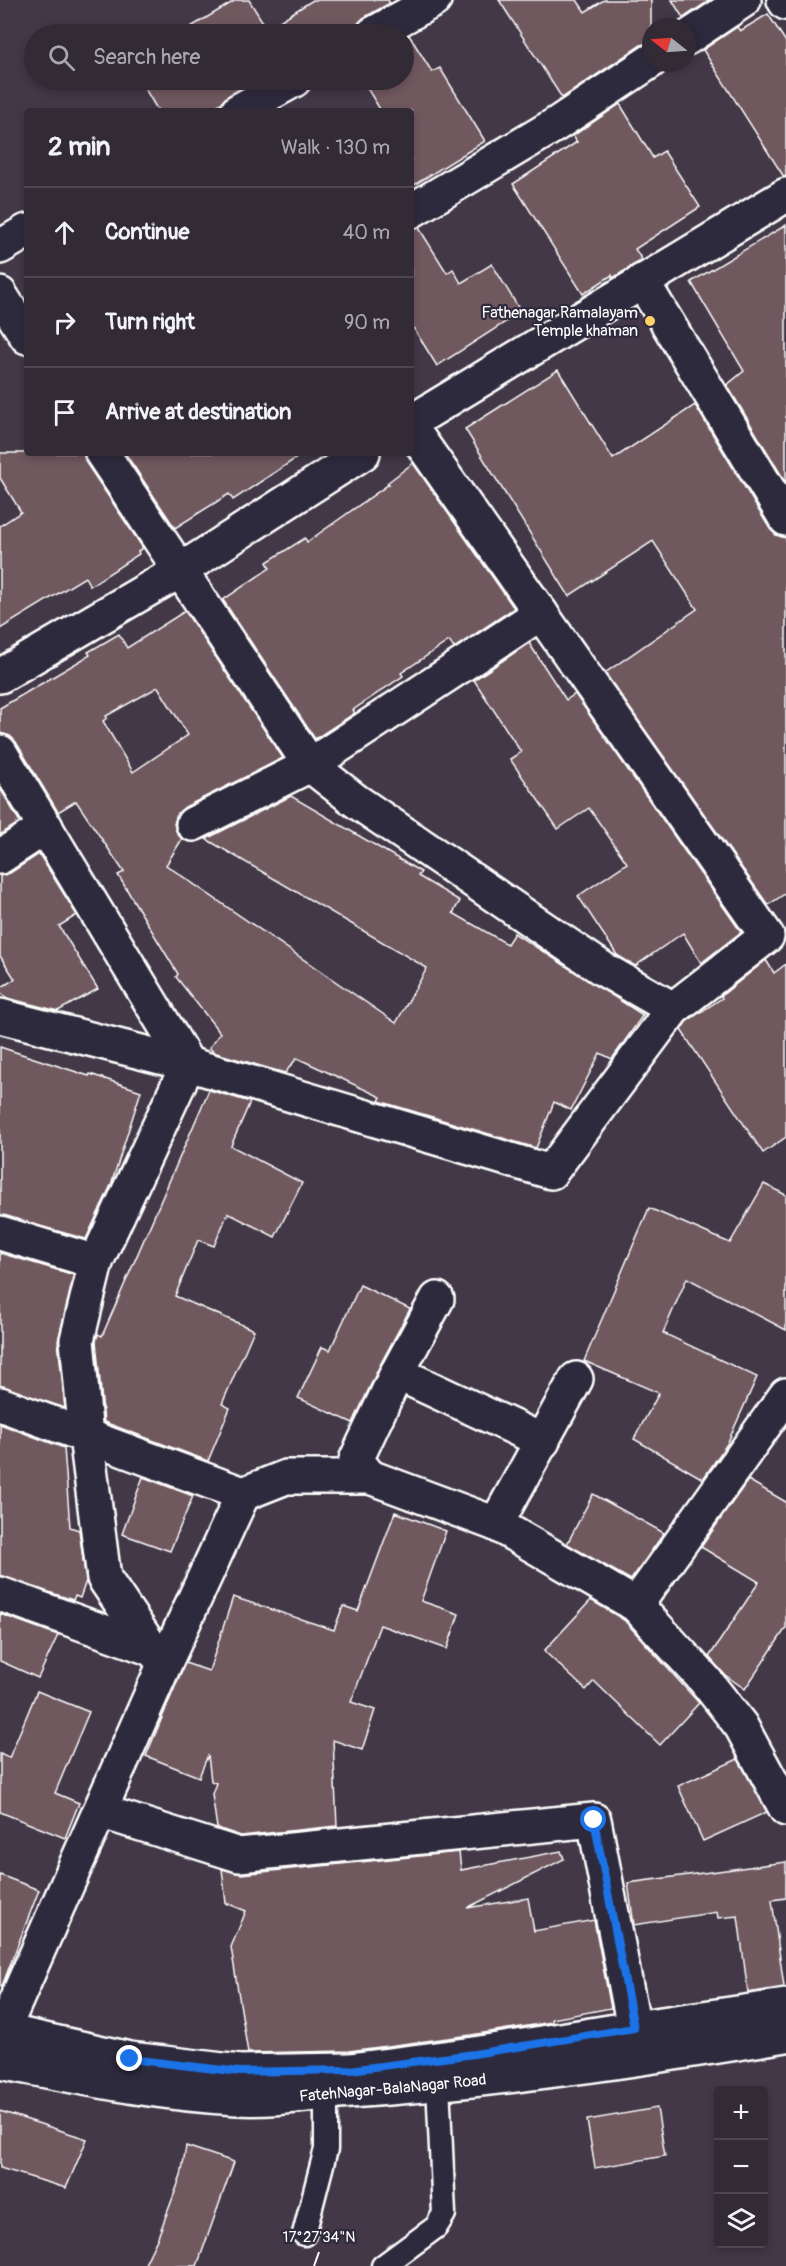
<!DOCTYPE html>
<html lang="en">
<head>
<meta charset="utf-8">
<style>
  body { margin:0; font-family:Pangolin,sans-serif; background:#3a323d; color:#f1f3f6 }
  .controls { position:absolute; right:18px; bottom:18px; display:grid; overflow:hidden; border-radius:6px; box-shadow:0 3px 9px #0003 }
  .controls button { width:54px; height:54px; display:grid; place-items:center; padding:0; border:0; border-bottom:2px solid #4d4650; background:#322a35; color:#f1f3f6; font:30px sans-serif }
  .compass { position:absolute; left:642px; top:18px; width:54px; height:54px; border-radius:50%; background:#322a35; box-shadow:0 3px 9px #0003; rotate:287deg }
  .stop { position:absolute; width:18px; height:18px; margin:-14px; border:4px solid #1a73e8; border-radius:50%; background:#fff }
  .stop.end { background:#1a73e8; border-color:#fff; box-shadow:0 2px 6px #0008 }
  .list { margin:0; padding:0; list-style:none }
  h2 { display:flex; justify-content:space-between; align-items:center; height:78px; margin:0; padding:0 24px; font-size:26px }
  h2 small { font-size:20px; font-weight:400; color:#a8a7ad }
  .list li { display:grid; grid-template-columns:39px 1fr auto; gap:18px; align-items:center; box-sizing:border-box; height:90px; padding:0 24px; border-top:2px solid #4d4650 }
  .list b { display:block; font-size:22px; white-space:nowrap }
  .list em { font-size:20px; font-style:normal; color:#a8a7ad }
  .icon { flex:none; width:33px; height:33px; fill:none; stroke:currentColor; stroke-width:2; stroke-linecap:round; stroke-linejoin:round }
  .map { position:relative; flex:none; width:786px; height:2266px; overflow:hidden }
  .search { position:absolute; background:#322a35; box-shadow:0 3px 9px #0003; left:24px; top:24px; width:390px; height:66px; display:flex; align-items:center; gap:15px; box-sizing:border-box; padding:0 21px; border-radius:33px; color:#a8a7ad; font-size:22px }
  .panel { position:absolute; background:#322a35; box-shadow:0 3px 9px #0003; left:24px; top:108px; width:390px; height:348px; border-radius:6px }
  .map>svg:first-child { display:block }
  .building { fill:#6f585e; stroke:#fff; stroke-width:1.5; fill-rule:evenodd }
  .lines { fill:none; stroke-linecap:round; stroke-linejoin:round }
  .lane-casing { stroke:#fff; stroke-width:27 }
  .street-casing { stroke:#fff; stroke-width:38 }
  .secondary-casing { stroke:#fff; stroke-width:38 }
  .lane { stroke:#2f2a3d; stroke-width:22 }
  .street { stroke:#2f2a3d; stroke-width:33 }
  .secondary { stroke:#2f2a3d; stroke-width:33 }
  .route { stroke:#1a73e8; stroke-width:8 }
  .ticks { fill:none; stroke:#fff; stroke-width:2 }
  .poi-dot { fill:#ffd166; stroke:#2f2a3d; stroke-width:2 }
  .labels { text-anchor:middle; stroke-width:4.5; stroke-linejoin:round; paint-order:stroke }
  .poi-label { font-size:16px; fill:#fff; stroke:#2f2a3d; text-anchor:end }
  .street-label { font-size:16px; fill:#fff; stroke:#2f2a3d }
  .ticks-label { font-size:15px; text-anchor:middle; fill:#fff; stroke:#2f2a3d; stroke-width:4.5; stroke-linejoin:round; paint-order:stroke }
</style>
</head>
<body>
<div class="map">
<svg width="786" height="2266" viewBox="0 0 786 2266">
  <rect width="100%" height="100%" fill="#423847"/>
  <filter id="ink" filterUnits="userSpaceOnUse"><feTurbulence type="fractalNoise" baseFrequency=".0167" numOctaves="2"/><feDisplacementMap in="SourceGraphic" scale="12" xChannelSelector="R" yChannelSelector="G"/><feConvolveMatrix kernelMatrix="1 2 1 2 8 2 1 2 1" color-interpolation-filters="sRGB"/></filter>
  <g filter="url(#ink)">
    <g class="building">
      <path d="M236,0h13l18,29 46,-29h75l2,3 -27,15 -6,7 -3,9h-175z"/>
      <path d="M499,0h78l8,12 19,-12h47v42l-10,3 -79,53z"/>
      <path d="M672,0h38l-27,18z"/>
      <path d="M768,14l18,28v134l-2,1 -81,-127 34,-23 3,4z"/>
      <path d="M409,35l23,37 8,-4 45,73 -74,46v-76h-30l-19,-31h42v-42z"/>
      <path d="M140,80h116l-27,15 -8,8 -13,8h-50z"/>
      <path d="M620,104l33,54 11,-7 36,56 -65,42 7,11 -29,18 -1,-3 -29,19 -70,-110 64,-42 -4,-6z"/>
      <path d="M786,225v258l-59,-98 17,-14 -53,-89z"/>
      <path d="M419,228l28,45 6,-4 8,14 31,-19 29,48 -84,54 -26,-42v-94z"/>
      <path d="M558,370l55,89 82,-54 75,124 6,6 10,3v355l-18,12 -163,-232 92,-64 -44,-68 -84,55 -104,-167z"/>
      <path d="M0,453h83l3,10 57,85 -5,3 1,3 -49,32 -5,-9 -85,52v-103l21,-14 -21,-34z"/>
      <path d="M125,453h179l-71,47 -4,-6 -54,34z"/>
      <path d="M413,463l101,145 -60,40 -5,-7 -48,32 2,3 -50,34 2,3 -40,26 -92,-139 47,-32 -3,-6 38,-24 2,4 82,-58 -2,-1z"/>
      <path d="M185,611l98,147 -98,49 -7,6 -4,11 3,9 5,6 -16,26 230,158 31,-55 -221,-129 85,-43 130,76 -3,4 42,25 -7,12 54,31 7,-11 129,82 -31,44 -12,-6 -29,57 -17,-8 -18,46 -157,-47 2,-4 -84,-39 -12,15 -69,-20 -7,-5 11,-15 -44,-56 2,-3 -60,-99 6,-3 -48,-71 -18,11 -42,-70 -6,-6 -10,-3v-25l90,-53 -2,-3 31,-18 8,14zM158,687l30,48 -55,37 -30,-51 4,-3 -1,-2z"/>
      <path d="M529,643l37,57 9,-6 166,238 -40,31 -18,-30 -48,33 -18,-11 -39,-59 49,-33 -38,-55 -31,21 -48,-70 11,-7 -47,-72z"/>
      <path d="M0,788l20,34 -20,13z"/>
      <path d="M39,854l38,61 -18,11 39,63 -40,22 -51,-13 -7,-6v-4l15,-9 -15,-23v-80l10,-3z"/>
      <path d="M766,960l8,13 12,-9v173l-23,16 -82,-123 5,-8 36,-24 -1,-2z"/>
      <path d="M0,1047l89,29 1,-2 51,17 -30,94 -25,54 -86,-24z"/>
      <path d="M209,1090l41,12 -19,44 71,37 -27,54 -47,-24 -14,33 -16,-6 -23,56 79,34 -32,74 8,4 -22,53 -104,-39 -8,-81 2,-7 4,2z"/>
      <path d="M764,1184l22,11v135l-99,-52 -24,55 94,44 -30,67 -24,35 -69,-40 25,-46 -75,-32 65,-153 81,35z"/>
      <path d="M0,1253l74,22 -16,66 7,67 -65,-22z"/>
      <path d="M360,1285l50,24 -30,56 -27,58 -55,-25 24,-51 8,3z"/>
      <path d="M0,1424l64,24 6,79 9,3 7,51 -6,17 -5,-2 -2,4 -73,-24z"/>
      <path d="M143,1477l50,19 -23,55 -48,-17z"/>
      <path d="M748,1480l38,22v126l-41,61 -20,-14 -16,-18 50,-75 -58,-35z"/>
      <path d="M593,1494l71,39 -33,47 -64,-36z"/>
      <path d="M395,1512l51,19 -25,70 38,13 -12,35 -67,-24 -29,77 24,8 -13,40 -29,-10 4,86 -96,10 -24,-8 -5,-34 4,-11 -5,-2 -3,-26 -9,22 -53,-21 39,-93 24,8 24,-74 101,33 9,-24 15,5z"/>
      <path d="M591,1600l33,20 75,83 -39,42 -66,-64 -8,9 -42,-39z"/>
      <path d="M0,1614l58,21 -20,43 -38,-17z"/>
      <path d="M37,1691l52,21 -34,81 24,10 -14,35 -65,-26v-58l9,4z"/>
      <path d="M738,1759l29,53 -64,29 -25,-55z"/>
      <path d="M561,1851l3,8 -97,49 61,-10 6,33 60,-11 17,88 -59,11v3l-81,13 -122,16 -101,2 -17,-106 15,-36 -20,-8 -4,-34 19,5 218,-22 2,18z"/>
      <path d="M786,1862v36l-14,2 12,87 -36,6 -10,-77 -20,2 -1,-6 -83,13 -6,-42z"/>
      <path d="M0,1875l39,15 -37,96 -2,-1z"/>
      <path d="M657,2108l8,48 -70,12 -8,-48z"/>
      <path d="M0,2111l87,28 -21,49 -66,-20z"/>
      <path d="M186,2146l48,16 -37,104h-53l14,-29 23,-61z"/>
    </g>
    <g class="lines">
      <defs>
        <g id="lane">
          <path d="M304,2234l22,-85v-56"/>
          <path d="M383,2266l53,-39 8,-13 -6,-131"/>
        </g>
        <g id="street">
          <path d="M784,0l2,3"/>
          <path d="M373,34l61,-34"/>
          <path d="M687,38l57,-38"/>
          <path d="M238,111l56,-31"/>
          <path d="M411,211l144,-86 96,-64"/>
          <path d="M0,247l27,-16"/>
          <path d="M642,281l144,238"/>
          <path d="M0,294l27,43"/>
          <path d="M102,453l208,312 46,36 247,168 70,40"/>
          <path d="M0,752l188,312 363,108 122,-163 94,-73 -356,-508"/>
          <path d="M193,824l117,-59 231,-152"/>
          <path d="M0,857l46,-30"/>
          <path d="M0,1016l188,48 -92,198 -96,-29"/>
          <path d="M96,1262l-19,78 9,96 18,142 48,71 13,14"/>
          <path d="M397,1373l146,68"/>
          <path d="M0,1404l243,90 43,-17h84l126,47 104,60 36,21 69,75 36,46 45,83"/>
          <path d="M370,1477l-14,-17 41,-87 40,-74"/>
          <path d="M496,1524l80,-145"/>
          <path d="M0,1594l152,55"/>
          <path d="M636,1605l150,-210"/>
          <path d="M100,1811l139,44 355,-35 40,208"/>
          <path d="M3,2030l162,-367 78,-169"/>
        </g>
        <g id="secondary">
          <path d="M411,422l375,-227"/>
          <path d="M0,676l181,-106 182,-117"/>
          <path d="M0,2030l130,29 110,13 110,-2 124,-16 160,-26 152,-22"/>
          <path id="s1" d="M0,2062c78,15 157,32 237,36 36,2 77,-4 113,-7 146,-10 292,-32 436,-56"/>
        </g>
      </defs>
      <use href="#lane" class="lane-casing"/>
      <use href="#street" class="street-casing"/>
      <use href="#secondary" class="secondary-casing"/>
      <use href="#lane" class="lane"/>
      <use href="#street" class="street"/>
      <use href="#secondary" class="secondary"/>
    </g>
  </g>
  <g class="lines" filter="url(#ink)">
    <path class="route" d="M130,2059l110,13 110,-2 124,-16 160,-26 -40,-208"/>
  </g>
  <path class="ticks" d="M314,2266l5,-14"/>
  <circle class="poi-dot" cx="650" cy="321" r="6"/>
  <g class="labels">
    <g class="poi-label">
      <text x="638" y="318">Fathenagar Ramalayam<tspan x="638" dy="18">Temple khaman</tspan></text>
    </g>
    <g class="street-label">
      <text dy="6" stroke="none"><textPath href="#s1" startOffset="396">FatehNagar-BalaNagar Road</textPath></text>
    </g>
  </g>
  <g class="ticks-label">
    <text x="319" y="2242">17°27'34"N</text>
  </g>
</svg>
<div class="controls">
<button>+</button>
<button>−</button>
<button><svg class="icon" aria-label="layers" viewBox="0 0 24 24"><path d="M12 4l9 5-9 5-9-5zM3 14l9 5 9-5"/></svg></button>
</div>
<svg class="compass" viewBox="-18 -18 36 36"><path d="M0-13l5 13h-10z" fill="#e53935"/><path d="M0 13l5-13h-10z" fill="#a8a7ad"/></svg>
<div class="stop" style="left:594px;top:1820px"></div>
<div class="stop end" style="left:130px;top:2059px"></div>
<div class="search"><svg class="icon" aria-label="search" viewBox="0 0 24 24"><circle cx="10" cy="10" r="6"/><path d="M15 15l6 6"/></svg>Search here</div>
<section class="panel">
<h2>2 min<small>Walk · 130 m</small></h2>
<ul class="list">
<li><svg class="icon" aria-label="ahead" viewBox="0 0 24 24"><path d="M12 20V5M6 11l6-6 6 6"/></svg><div><b>Continue</b></div><em>40 m</em></li>
<li><svg class="icon" aria-label="right" viewBox="0 0 24 24"><path d="M7 20v-9h11M14 6l5 5-5 5"/></svg><div><b>Turn right</b></div><em>90 m</em></li>
<li><svg class="icon" aria-label="arrive" viewBox="0 0 24 24"><path d="M6 21V4h12l-3 4 3 4H6"/></svg><div><b>Arrive at destination</b></div></li>
</ul>
</section>
</div>
</body>
</html>
